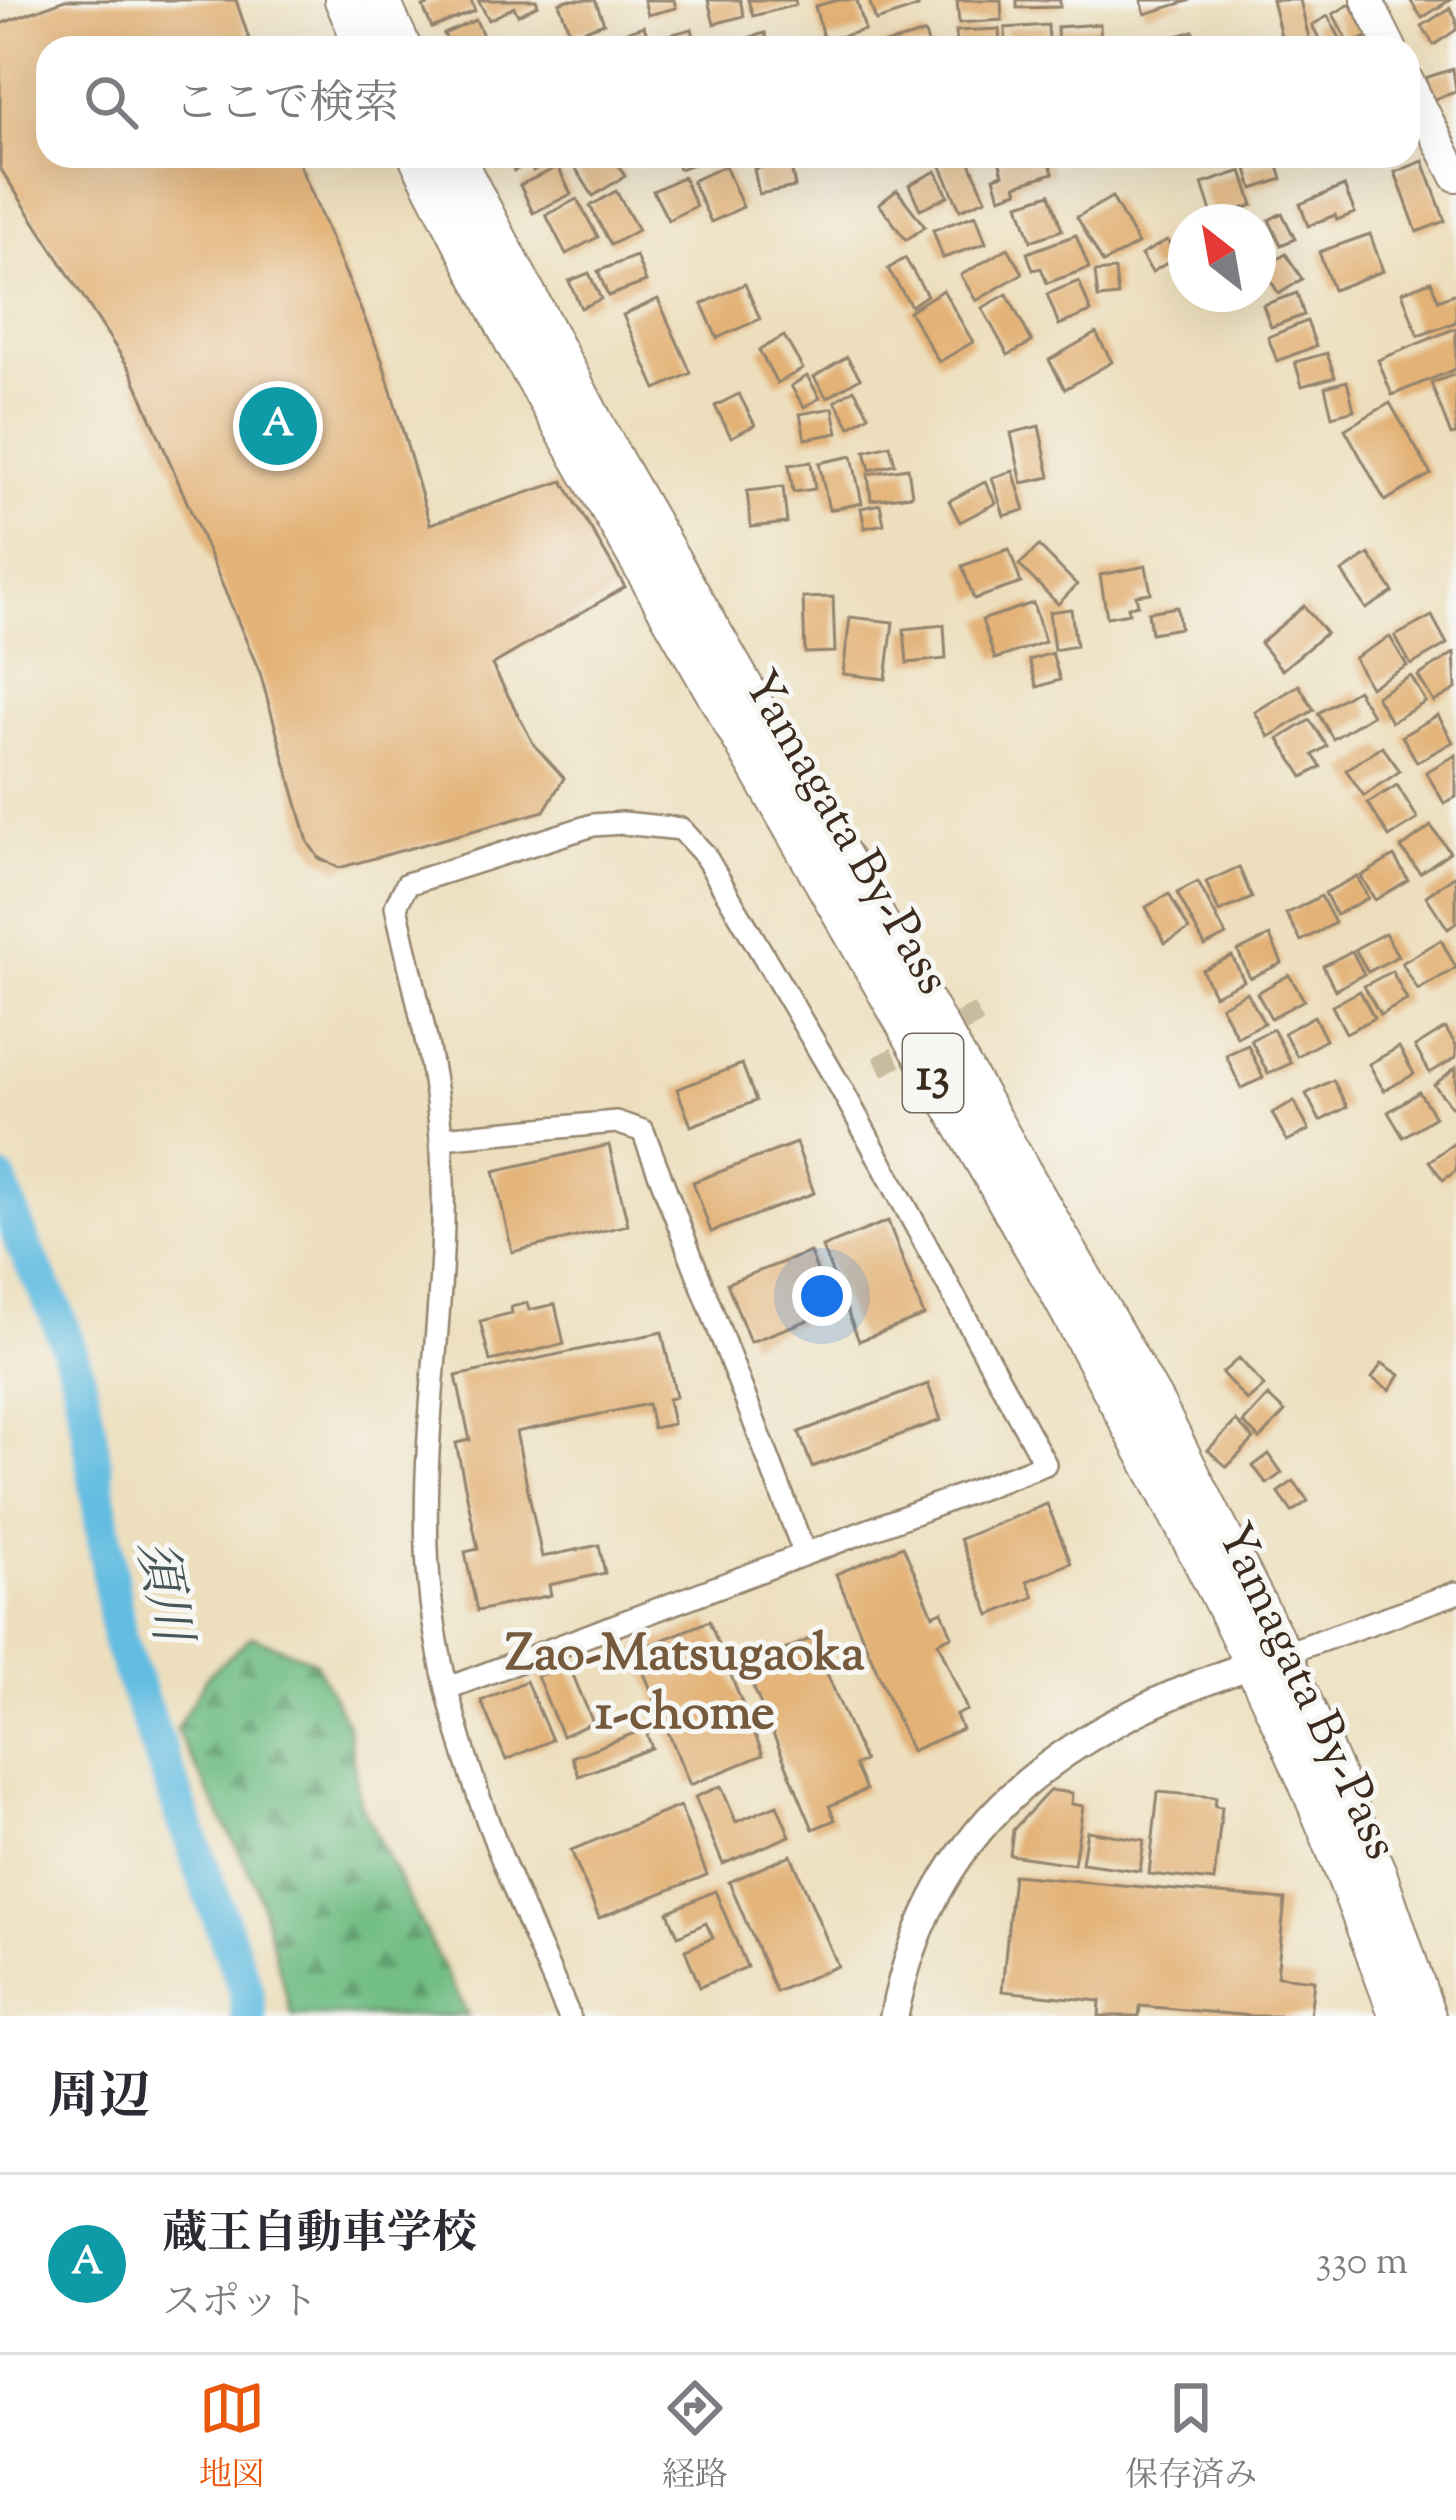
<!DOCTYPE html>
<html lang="ja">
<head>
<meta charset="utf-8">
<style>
  body { margin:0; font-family:"Sorts Mill Goudy","Noto Serif JP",serif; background:#f7f7f7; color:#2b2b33 }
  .compass { position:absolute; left:1168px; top:204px; width:108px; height:108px; border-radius:50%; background:#fff; box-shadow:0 12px 48px #0002; rotate:329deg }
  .you { position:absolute; left:822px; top:1296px; width:42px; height:42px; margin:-30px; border:9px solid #fff; border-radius:50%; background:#1a73e8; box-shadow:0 0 0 18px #1a73e833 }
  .badge { display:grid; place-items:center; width:78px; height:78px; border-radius:50%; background:#ea580c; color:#fff; font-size:39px; font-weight:700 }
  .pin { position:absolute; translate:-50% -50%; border:6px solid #fff; box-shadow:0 3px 12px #0006 }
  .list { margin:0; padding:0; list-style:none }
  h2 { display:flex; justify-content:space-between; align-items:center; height:156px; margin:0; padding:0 48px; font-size:51px }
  h2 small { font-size:39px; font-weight:400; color:#7c7c81 }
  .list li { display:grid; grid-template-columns:78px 1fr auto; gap:36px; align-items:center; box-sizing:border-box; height:180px; padding:0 48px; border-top:3px solid #e1e1e2 }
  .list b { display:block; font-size:45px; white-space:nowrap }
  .list p { margin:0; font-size:39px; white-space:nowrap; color:#7c7c81 }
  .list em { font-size:39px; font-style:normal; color:#7c7c81 }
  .icon { flex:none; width:66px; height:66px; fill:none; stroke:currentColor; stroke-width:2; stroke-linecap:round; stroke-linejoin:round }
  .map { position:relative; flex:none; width:1456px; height:2016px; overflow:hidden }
  .search { position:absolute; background:#fff; box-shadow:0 12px 48px #0002; left:36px; right:36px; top:36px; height:132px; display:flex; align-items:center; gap:30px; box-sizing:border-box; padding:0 42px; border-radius:36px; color:#7c7c81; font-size:45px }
  .sheet { height:336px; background:#fff }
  nav { display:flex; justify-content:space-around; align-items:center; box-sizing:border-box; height:168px; border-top:3px solid #e1e1e2; background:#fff; font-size:33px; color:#7c7c81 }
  nav a { display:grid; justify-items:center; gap:6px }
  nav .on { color:#ea580c }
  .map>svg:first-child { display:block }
  .forest { fill:url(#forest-firs); stroke:#567452; stroke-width:3 }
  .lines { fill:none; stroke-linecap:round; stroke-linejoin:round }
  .river { stroke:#63bde1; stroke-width:36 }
  .building { fill:#e3b277 }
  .minor-tunnel { stroke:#c9bb9d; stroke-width:21; stroke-dasharray:21 10; stroke-linecap:butt }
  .minor-casing { stroke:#94846e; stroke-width:26 }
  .tertiary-casing { stroke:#94846e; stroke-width:32 }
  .secondary-casing { stroke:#94846e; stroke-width:34 }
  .trunk-casing { stroke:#94846e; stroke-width:40 }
  .minor { stroke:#fff; stroke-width:21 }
  .tertiary { stroke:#fff; stroke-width:27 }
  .secondary { stroke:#fff; stroke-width:30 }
  .trunk { stroke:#fff; stroke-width:36 }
  .labels { text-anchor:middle; stroke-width:10; stroke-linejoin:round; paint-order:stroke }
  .shield { fill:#f6f6f2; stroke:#73675e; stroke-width:3 }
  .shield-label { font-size:45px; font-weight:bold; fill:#3b2a1e }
  .street-label { font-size:48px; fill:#3b2a1e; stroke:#f6f6f2 }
  .water-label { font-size:51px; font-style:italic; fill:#475658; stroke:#f6f6f2 }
  .neighbourhood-label { font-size:51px; font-weight:bold; fill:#765a3d; stroke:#f6f6f2 }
</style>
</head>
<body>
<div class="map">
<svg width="1456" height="2016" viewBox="0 0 1456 2016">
  <defs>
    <pattern id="forest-firs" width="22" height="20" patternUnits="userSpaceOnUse" patternTransform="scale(3)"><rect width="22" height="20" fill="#72be85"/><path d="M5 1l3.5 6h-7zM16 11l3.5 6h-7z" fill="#5f9b6c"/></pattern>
  </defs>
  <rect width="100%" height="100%" fill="#f6f6f2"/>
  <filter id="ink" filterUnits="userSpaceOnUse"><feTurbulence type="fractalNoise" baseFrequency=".00833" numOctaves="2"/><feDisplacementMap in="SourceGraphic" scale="24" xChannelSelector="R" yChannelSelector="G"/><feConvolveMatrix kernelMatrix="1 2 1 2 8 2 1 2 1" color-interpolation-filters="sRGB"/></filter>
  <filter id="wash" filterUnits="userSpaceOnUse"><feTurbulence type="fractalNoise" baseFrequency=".004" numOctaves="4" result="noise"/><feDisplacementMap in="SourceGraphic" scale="48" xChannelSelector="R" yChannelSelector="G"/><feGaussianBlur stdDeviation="2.7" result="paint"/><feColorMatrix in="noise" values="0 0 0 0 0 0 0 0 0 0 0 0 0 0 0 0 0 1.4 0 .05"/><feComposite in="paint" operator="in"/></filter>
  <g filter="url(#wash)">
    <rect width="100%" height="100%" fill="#eddfbd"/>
    <path class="forest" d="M252,1636l62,25 33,62 13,80 108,213h-176l-36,-131 -80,-156 32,-54z"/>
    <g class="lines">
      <path class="river" d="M0,1182l23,63 33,67 21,61 12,57 30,210 127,350 3,26"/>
    </g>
    <g id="blocks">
      <g class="building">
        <path d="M65,0h171l16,48h-204v108h248l86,204 48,164 133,-43 62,106 -133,78 42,80 30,33 -20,33 -205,57 -20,-10 -11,-16 -48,-169 -129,-302 -131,-203v-144z"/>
        <path d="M440,0h31l4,11 -43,17 -9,-21z"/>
        <path d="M478,0h58l2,5 -20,10 -4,-8 -25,13z"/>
        <path d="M567,0h28l9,23 -33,12 -12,-32z"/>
        <path d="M644,0h30l2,8 -28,7z"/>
        <path d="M708,0h32l4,16 -30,8z"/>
        <path d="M748,0h47l1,5 -43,11z"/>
        <path d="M838,0h19l8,30 -41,11 -9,-35z"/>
        <path d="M869,0h47l2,7 -42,14z"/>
        <path d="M957,0h44l1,20 -43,3z"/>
        <path d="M1017,0h43v7l-43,1z"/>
        <path d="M1141,0h48v1l-44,13z"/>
        <path d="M1272,0h28l10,43 -26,5z"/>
        <path d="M1410,0h40l-28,18z"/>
        <path d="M1350,4l18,32 -18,9 -17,-31z"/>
        <path d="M1450,8l6,10v12l-22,15 -12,-19z"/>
        <path d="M1328,16l13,24 -17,8 -12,-23z"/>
        <path d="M476,20l11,25 -37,3 -6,-14z"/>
        <path d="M1100,24l1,24h-43l-1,-21z"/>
        <path d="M1048,25l1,23h-43l-1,-20z"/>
        <path d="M644,26l7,22h-30l-4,-13z"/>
        <path d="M692,29l5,19h-34l-3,-11z"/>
        <path d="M999,29l1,19h-43l-1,-17z"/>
        <path d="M1193,31l5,17h-44l-2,-4z"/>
        <path d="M603,33l8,15h-37z"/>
        <path d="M765,33l4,15h-50l-1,-1z"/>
        <path d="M925,33l4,15h-54v-1z"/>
        <path d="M1453,69l3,23 -24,8 -7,-22z"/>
        <path d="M507,156h41l3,6 -18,9 -3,-8 -16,8z"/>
        <path d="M568,156h44l13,20 -32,20z"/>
        <path d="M674,156h40v1l-35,12z"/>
        <path d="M807,156h41v2l-38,9z"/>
        <path d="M958,156h9l19,43 -26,11 -20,-46z"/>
        <path d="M1011,156h37l5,17 -37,12 2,6 -18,6 -6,-20 9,-3 -4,-14z"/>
        <path d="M1276,160l6,19 -29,10 -6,-20z"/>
        <path d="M790,161l5,26 -36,7 -5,-25z"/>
        <path d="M1423,161l22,60 -28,11 -22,-60z"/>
        <path d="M725,166l18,41 -32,15 -19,-41z"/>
        <path d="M558,167l13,27 -38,19 -13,-28z"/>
        <path d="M936,171l12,25 -28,13 -11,-24z"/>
        <path d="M1242,171l11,34 -40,13 -11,-34z"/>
        <path d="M683,177l13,29 -28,14 -15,-29z"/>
        <path d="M1344,186l11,27 -18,7 -2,-5 -27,11 -8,-22z"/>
        <path d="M897,190l28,37 -19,13 -27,-36z"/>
        <path d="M616,191l22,39 -27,15 -21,-39z"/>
        <path d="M1050,194l12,36 -31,11 -12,-37z"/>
        <path d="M1112,197l26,47 -35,19 -26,-46z"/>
        <path d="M577,199l21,38 -32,17 -20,-39z"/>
        <path d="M1282,213l13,26 -14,6 -12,-25z"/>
        <path d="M976,215l10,28 -43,15 -10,-28z"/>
        <path d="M1370,234l13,37 -50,19 -14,-38z"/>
        <path d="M1076,235l13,33 -42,15 -6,-15 -8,2 -6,-17z"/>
        <path d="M1167,240l10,17 -25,15 -11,-17z"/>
        <path d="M1008,248l15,25 -47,28 -15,-26z"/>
        <path d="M1286,254l16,25 -23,15 -16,-26z"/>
        <path d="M636,256l10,26 -38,14 -10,-25z"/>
        <path d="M905,258l22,37 -16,11 -23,-37z"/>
        <path d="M1115,270l3,26 -20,2 -3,-26z"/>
        <path d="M589,273l12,26 -20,9 -12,-27z"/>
        <path d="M1079,281l12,31 -32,13 -12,-31z"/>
        <path d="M1431,281l7,19 18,-7v29l-38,14 -16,-44z"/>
        <path d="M745,284l15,35 -43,19 -15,-34z"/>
        <path d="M943,290l30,52 -34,20 -30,-51z"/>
        <path d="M1297,293l7,22 -33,12 -8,-22z"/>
        <path d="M1007,294l25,48 -24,13 -26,-47z"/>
        <path d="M658,299l33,74 -35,16 -33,-74z"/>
        <path d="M1307,321l9,25 -39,15 -9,-24z"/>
        <path d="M1456,328v41l-64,26 -14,-35z"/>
        <path d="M1096,333l16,29 -47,27 -16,-29z"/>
        <path d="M784,336l19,33 -26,14 -18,-33z"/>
        <path d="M1327,353l8,24 -33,9 -7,-24z"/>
        <path d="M847,357l13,21 -33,20 -13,-21z"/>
        <path d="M1456,374v60l-5,1 -20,-52z"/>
        <path d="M807,376l13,22 -16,9 -13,-21z"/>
        <path d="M1347,381l7,29 -22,6 -7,-29z"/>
        <path d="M854,389l15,26 -19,12 -15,-26z"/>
        <path d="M739,394l16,31 -24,12 -16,-31z"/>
        <path d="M1390,403l41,71 -46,27 -40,-72z"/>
        <path d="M833,408l5,25 -33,6 -5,-25z"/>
        <path d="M1039,426l11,51 -28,6 -11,-50z"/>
        <path d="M890,445l5,19 -25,6 -5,-19z"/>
        <path d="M852,456l10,47 -33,7 -10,-47z"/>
        <path d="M811,462l4,27 -22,3 -4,-27z"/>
        <path d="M908,468l4,27 -41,5 -3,-26z"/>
        <path d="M1013,471l12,39 -21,6 -12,-38z"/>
        <path d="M985,482l11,21 -36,19 -11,-21z"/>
        <path d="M783,487l4,36 -36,4 -4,-36z"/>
        <path d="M880,504l4,20 -19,4 -4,-20z"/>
        <path d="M1039,546l38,39 -19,19 -39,-39z"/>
        <path d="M1009,549l12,34 -47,16 -12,-33z"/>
        <path d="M1369,554l24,38 -27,17 -24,-37z"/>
        <path d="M1146,566l5,27 -15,2 2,10 -10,2 1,6 -22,4 -7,-42z"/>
        <path d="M833,597l2,55 -30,1 -2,-55z"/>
        <path d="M1033,603l12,39 -50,17 -13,-39z"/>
        <path d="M1304,606l22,27 -44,37 -22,-27z"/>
        <path d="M1177,607l3,21 -29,5 -3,-21z"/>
        <path d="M1071,609l5,37 -22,4 -5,-38z"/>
        <path d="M1432,616l15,28 -36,21 -16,-29z"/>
        <path d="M850,617l43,5 -7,57 -43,-5z"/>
        <path d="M944,625l2,34 -39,4 -3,-34z"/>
        <path d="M1390,637l17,29 -37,21 -16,-29z"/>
        <path d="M1052,653l8,27 -23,7 -8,-27z"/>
        <path d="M1454,653l2,36 -22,13 -16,-26z"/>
        <path d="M1411,676l15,26 -35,20 -15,-26z"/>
        <path d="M1299,685l15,25 -45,27 -14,-25z"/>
        <path d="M1357,690l15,25 -39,24 -15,-26z"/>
        <path d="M1438,715l15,27 -36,20 -15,-26z"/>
        <path d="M1310,720l17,26 -14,9 8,12 -18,10 -24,-38z"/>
        <path d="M1382,746l18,25 -36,25 -18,-26z"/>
        <path d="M1456,755v42l-12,6 -18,-31z"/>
        <path d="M1397,785l21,34 -29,18 -21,-34z"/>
        <path d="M1431,826l19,26 -30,21 -19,-25z"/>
        <path d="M1394,856l14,24 -33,20 -14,-24z"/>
        <path d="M1239,867l13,31 -33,14 -13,-30z"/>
        <path d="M1456,875v48l-8,6 -22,-33z"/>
        <path d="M1357,876l11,22 -32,17 -11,-22z"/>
        <path d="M1198,882l28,53 -21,11 -28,-53z"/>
        <path d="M1169,894l20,36 -24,13 -19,-36z"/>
        <path d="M1321,896l14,27 -34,18 -15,-27z"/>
        <path d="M1385,933l13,23 -30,16 -13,-23z"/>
        <path d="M1270,936l12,27 -32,15 -12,-27z"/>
        <path d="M1441,940l15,28 -38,22 -16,-27z"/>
        <path d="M1352,951l12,23 -29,16 -12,-24z"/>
        <path d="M1232,956l12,25 -30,14 -12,-25z"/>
        <path d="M1392,971l15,29 -27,15 -16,-29z"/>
        <path d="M1289,975l15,25 -33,18 -14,-25z"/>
        <path d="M1360,991l14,27 -28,15 -14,-27z"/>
        <path d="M1247,992l17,31 -27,14 -16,-31z"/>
        <path d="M1314,1016l12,24 -29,16 -13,-23z"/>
        <path d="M1445,1028l11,17v12l-26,16 -15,-26z"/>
        <path d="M1273,1029l18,34 -23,11 -17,-34z"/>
        <path d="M1248,1045l15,33 -22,10 -15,-33z"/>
        <path d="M1399,1047l15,27 -30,17 -15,-27z"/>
        <path d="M742,1064l14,37 -65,25 -14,-37z"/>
        <path d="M1456,1067v37l-4,3 -18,-22z"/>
        <path d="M1333,1080l14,27 -27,14 -14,-27z"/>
        <path d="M1419,1092l16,25 -32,20 -15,-25z"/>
        <path d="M1294,1101l15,29 -22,11 -15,-28z"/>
        <path d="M1456,1142v29l-13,9 -14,-19z"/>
        <path d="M796,1143l18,50 -103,39 -18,-50z"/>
        <path d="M609,1145l19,80 -116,27 -18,-81z"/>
        <path d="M888,1221l36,95 -65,25 -37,-94z"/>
        <path d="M810,1252l22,59 -82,31 -23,-59z"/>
        <path d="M527,1303l2,7 26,-6 9,40 -74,17 -10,-40 32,-8 -1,-6z"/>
        <path d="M662,1332l14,65 -8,2 5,25 -20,4 -5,-24 -132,28 26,125 57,-12 6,28 -56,12 2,10 -74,16 -12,-59 13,-3 -22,-106 14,-3 -14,-64z"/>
        <path d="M1239,1358l25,28 -17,15 -25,-28z"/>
        <path d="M1382,1363l18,12 -10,15 -18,-12z"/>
        <path d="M928,1384l13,36 -129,47 -13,-35z"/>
        <path d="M1268,1396l17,16 -25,27 -17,-16z"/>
        <path d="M1236,1421l18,18 -27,28 -19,-17z"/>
        <path d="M1269,1454l13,19 -15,11 -14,-18z"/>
        <path d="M1294,1481l14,20 -16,11 -14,-20z"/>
        <path d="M1047,1504l24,59 -44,18 7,16 -44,18 -30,-76z"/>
        <path d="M903,1546l30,69 9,-4 10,25 -14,6 29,68 -11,5 6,14 -51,22 -75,-177z"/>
        <path d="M709,1621l54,134 -73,30 -55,-134z"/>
        <path d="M812,1638l52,123 -9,4 11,25 -37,16 6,14 -22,9 -68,-162z"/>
        <path d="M568,1663l25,60 -31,13 -25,-60z"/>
        <path d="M526,1681l26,59 -46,20 -25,-59z"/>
        <path d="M645,1729l7,19 -73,28 -7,-19z"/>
        <path d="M721,1786l15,36 41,-17 13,31 -67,28 -28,-67z"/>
        <path d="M1050,1790l22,3 -1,11 12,2 -9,58 -64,-9 3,-25z"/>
        <path d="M1158,1792l58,5 -1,9 7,1 -8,74 -65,-7z"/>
        <path d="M680,1806l27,69 -108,43 -28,-68z"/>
        <path d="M1087,1831l57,9 -4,31 -58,-8z"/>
        <path d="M791,1855l47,111 -62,26 -47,-110z"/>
        <path d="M1013,1875l272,25 -8,76 37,4 -4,36h-58l-112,-10 -1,10h-40l1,-15 -98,-10z"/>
        <path d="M715,1891l32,76 -47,20 -15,-37 28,-12 -7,-15 -28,13 -10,-24z"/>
      </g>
    </g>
  </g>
  <g filter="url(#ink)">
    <use href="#blocks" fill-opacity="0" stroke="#94846e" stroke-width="3"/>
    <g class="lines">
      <path class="minor-tunnel" d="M878,1067l103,-55"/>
      <defs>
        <g id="minor">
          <path d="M441,1138l175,-16 27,9 161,421"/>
          <path d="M1283,1654l173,-61"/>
          <path d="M448,1688l597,-224 -204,-376 -137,-234 -23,-25 -58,-6 -30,2 -186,59 -11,22c16,76 39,154 45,232 12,155 -28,310 -10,464 18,146 80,281 138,414"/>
        </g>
        <path id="tertiary" d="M894,2016c40,-206 186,-295 374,-357"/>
        <g id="secondary">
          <path d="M1367,0l24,48"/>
          <path d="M1408,81l48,95"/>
        </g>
        <g id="trunk">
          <path d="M343,0l21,48"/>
          <path d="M381,0l22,48"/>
          <path d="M417,156l97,188 543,946c95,176 193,353 269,538 25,62 48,125 72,188"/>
          <path d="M455,156l158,301 543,947 127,250 95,219 49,143"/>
        </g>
      </defs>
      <use href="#minor" class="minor-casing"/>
      <use href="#tertiary" class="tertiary-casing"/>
      <use href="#secondary" class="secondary-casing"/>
      <use href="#trunk" class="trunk-casing"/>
      <use href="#minor" class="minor"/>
      <use href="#tertiary" class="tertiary"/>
      <use href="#secondary" class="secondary"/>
      <use href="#trunk" class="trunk"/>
    </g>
  </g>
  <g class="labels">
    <rect class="shield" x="903" y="1034" width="60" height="78" rx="9"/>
    <g class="shield-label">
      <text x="933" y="1089">13</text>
    </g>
    <g class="street-label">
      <text transform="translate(849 831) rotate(60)" y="17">Yamagata By-Pass</text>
      <text transform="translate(1310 1690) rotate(65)" y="17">Yamagata By-Pass</text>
    </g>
    <g class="water-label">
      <text transform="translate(166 1590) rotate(79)" y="18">須川</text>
    </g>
    <g class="neighbourhood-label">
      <text x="685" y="1669">Zao-Matsugaoka<tspan x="685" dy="59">1-chome</tspan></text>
    </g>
  </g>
</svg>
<svg class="compass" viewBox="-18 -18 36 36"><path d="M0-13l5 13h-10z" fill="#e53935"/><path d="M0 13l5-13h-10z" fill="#7c7c81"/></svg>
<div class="you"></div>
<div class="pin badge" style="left:278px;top:426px;background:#0f9aa8">A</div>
<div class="search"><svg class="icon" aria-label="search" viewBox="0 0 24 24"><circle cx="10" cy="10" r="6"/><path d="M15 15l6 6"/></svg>ここで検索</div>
</div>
<section class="sheet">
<h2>周辺<small></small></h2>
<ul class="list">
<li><span class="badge" style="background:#0f9aa8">A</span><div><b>蔵王自動車学校</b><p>スポット</p></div><em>330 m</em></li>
</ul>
</section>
<nav>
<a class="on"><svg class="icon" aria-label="map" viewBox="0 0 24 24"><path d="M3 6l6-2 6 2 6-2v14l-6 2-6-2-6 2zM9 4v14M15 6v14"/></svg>地図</a>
<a><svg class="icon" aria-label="directions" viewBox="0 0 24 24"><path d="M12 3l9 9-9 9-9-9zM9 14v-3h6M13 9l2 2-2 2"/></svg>経路</a>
<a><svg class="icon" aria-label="saved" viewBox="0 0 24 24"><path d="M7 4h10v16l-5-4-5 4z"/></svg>保存済み</a>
</nav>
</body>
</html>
